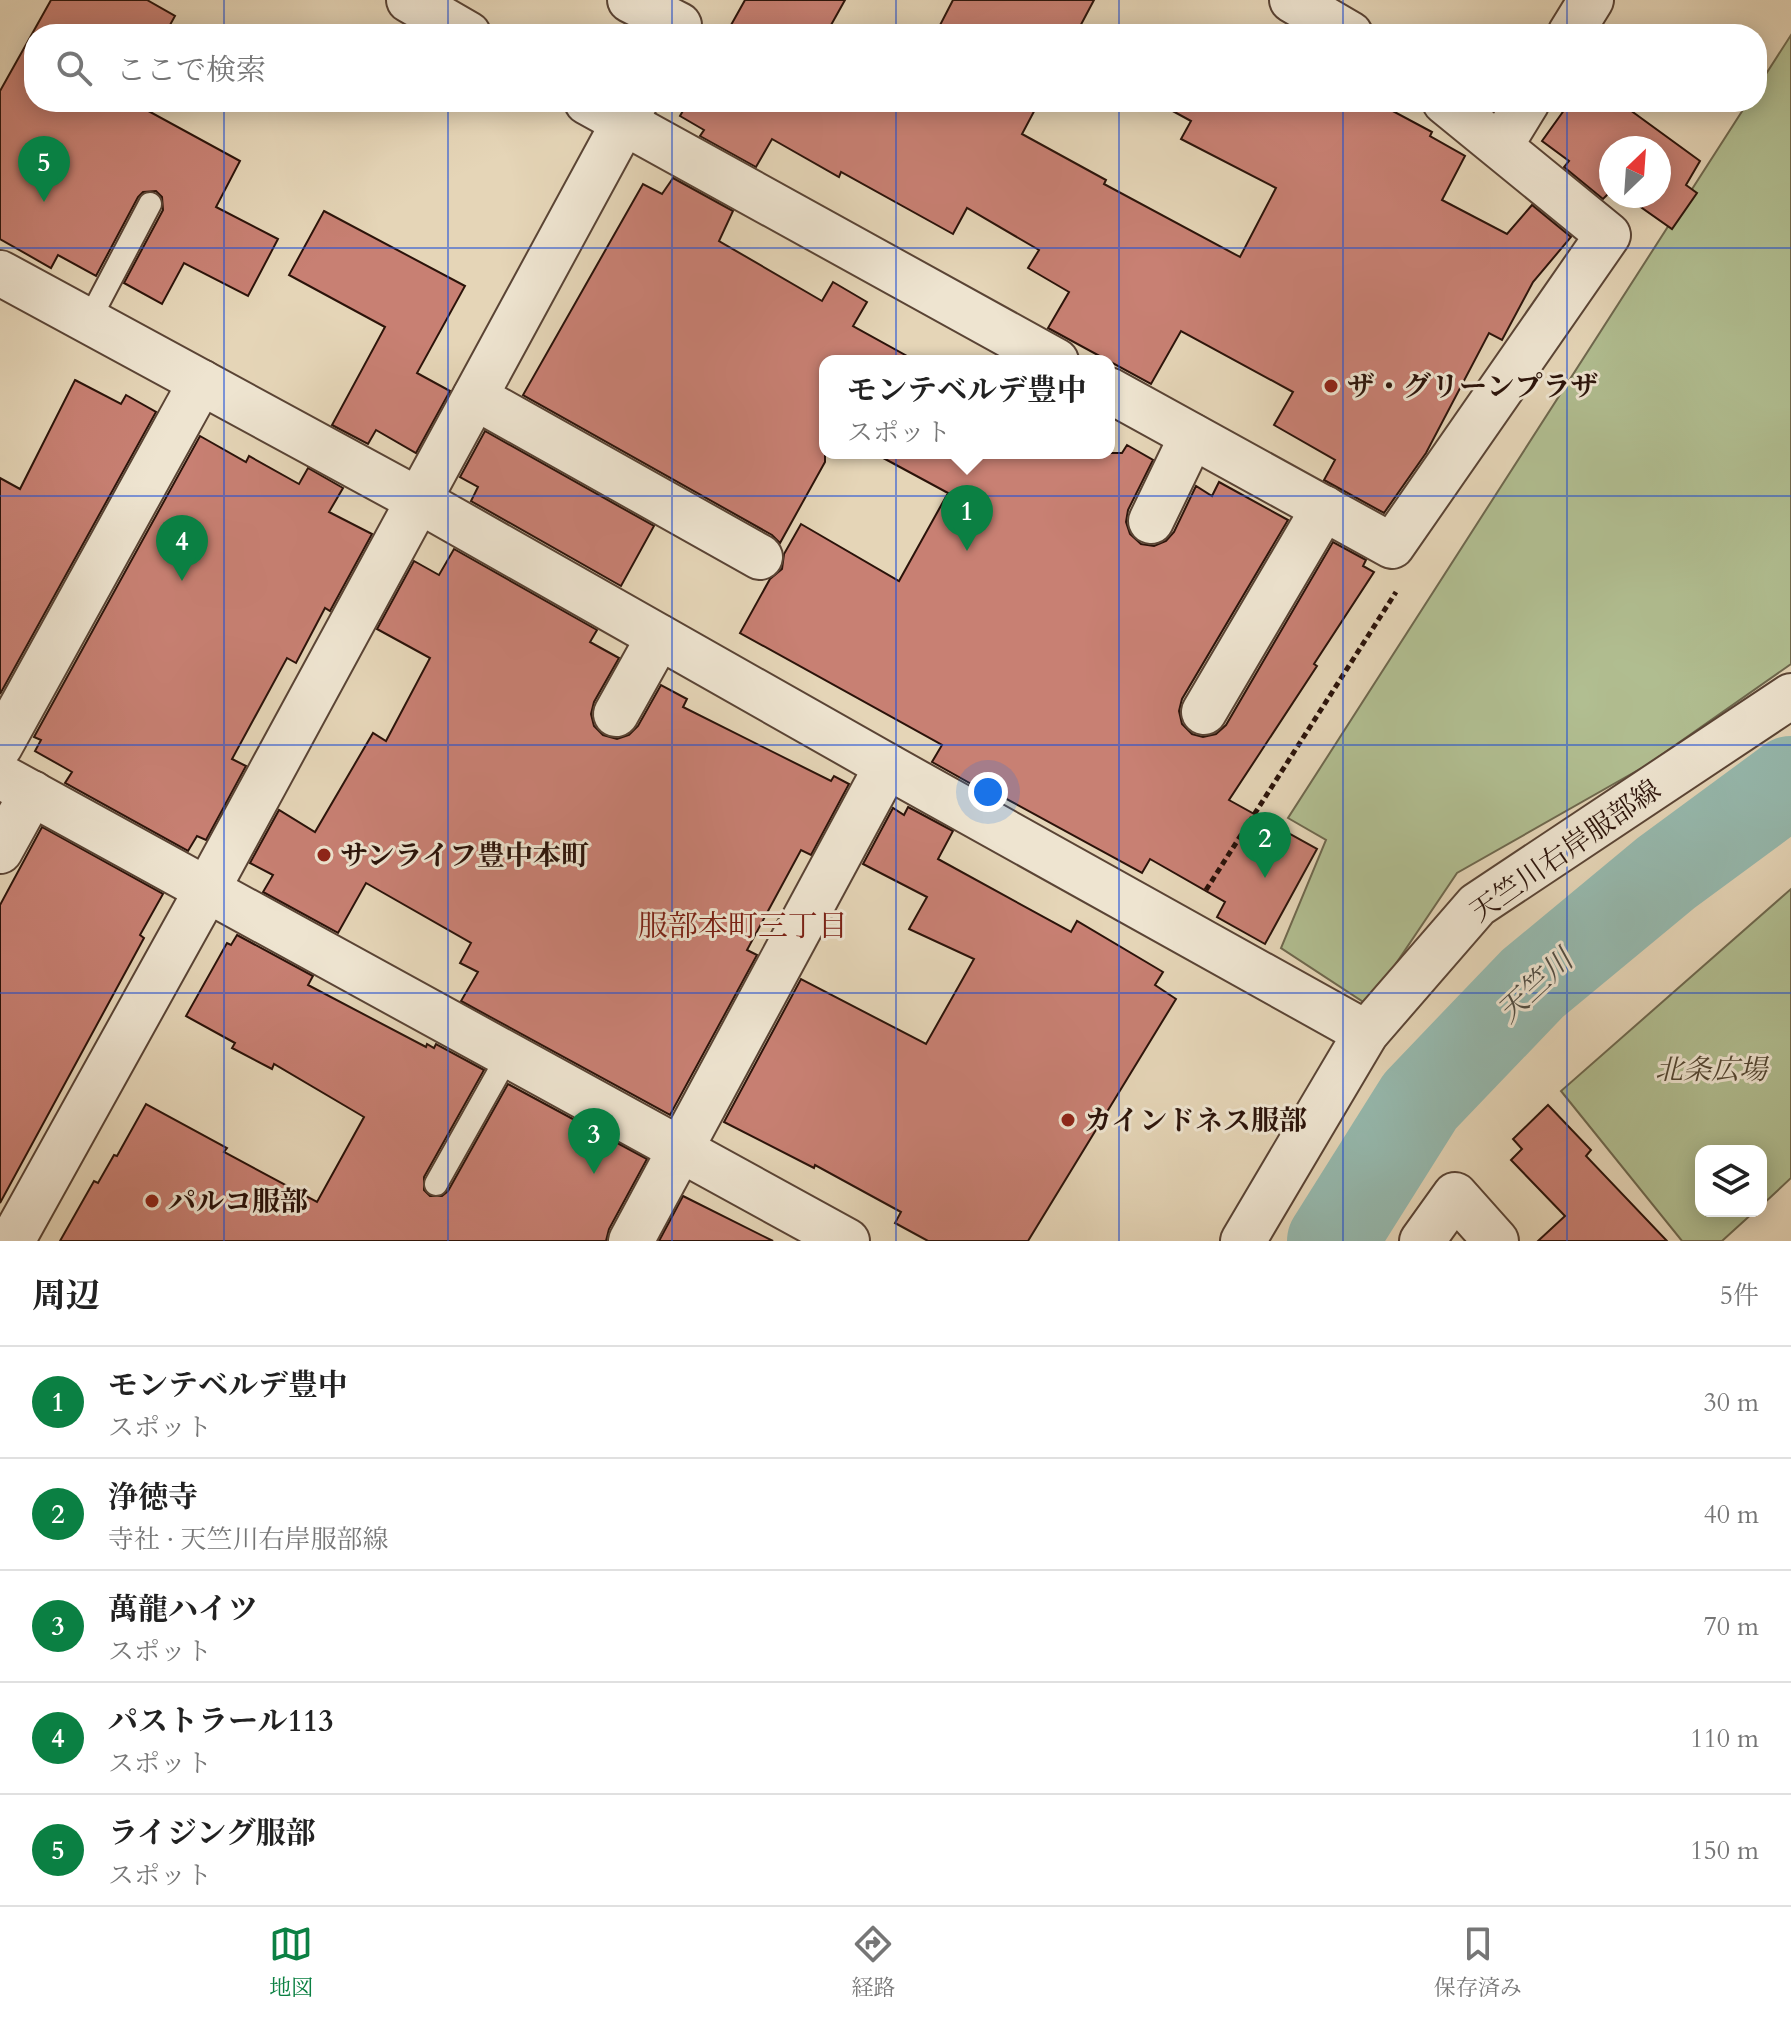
<!DOCTYPE html>
<html lang="ja">
<head>
<meta charset="utf-8">
<style>
  body { margin:0; font-family:Cardo,"Noto Serif JP",serif; background:#f2f2f2; color:#222 }
  .controls { position:absolute; right:24px; bottom:24px; display:grid; overflow:hidden; border-radius:16px; box-shadow:0 4px 20px #0003 }
  .controls button { width:72px; height:72px; display:grid; place-items:center; padding:0; border:0; border-bottom:2px solid #e0e0e0; background:#fff; color:#222; font:40px sans-serif }
  .compass { position:absolute; left:1599px; top:136px; width:72px; height:72px; border-radius:50%; background:#fff; box-shadow:0 4px 20px #0003; rotate:25deg }
  .you { position:absolute; left:988px; top:792px; width:28px; height:28px; margin:-20px; border:6px solid #fff; border-radius:50%; background:#1a73e8; box-shadow:0 0 0 12px #1a73e833 }
  .badge { display:grid; place-items:center; width:52px; height:52px; border-radius:50%; background:#0b8043; color:#fff; font-size:26px; font-weight:700 }
  .pin { position:absolute; translate:-50% -66px; filter:drop-shadow(0 2px 4px #0008) }
  .pin::after { content:''; position:absolute; top:42px; width:28px; height:24px; background:inherit; clip-path:polygon(0 0,100% 0,50% 100%) }
  .popup { position:absolute; left:819px; top:355px; width:296px; height:104px; box-sizing:border-box; display:grid; place-content:center; border-radius:16px; background:#fff; filter:drop-shadow(0 2px 6px #0005); font-size:26px; white-space:nowrap; color:#767676 }
  .popup b { font-size:30px; color:#222 }
  .popup::after { content:''; position:absolute; left:50%; top:100%; margin-left:-16px; border:16px solid transparent; border-top-color:#fff }
  .list { margin:0; padding:0; list-style:none }
  h2 { display:flex; justify-content:space-between; align-items:center; height:104px; margin:0; padding:0 32px; font-size:34px }
  h2 small { font-size:26px; font-weight:400; color:#767676 }
  .list li { display:grid; grid-template-columns:52px 1fr auto; gap:24px; align-items:center; box-sizing:border-box; height:112px; padding:0 32px; border-top:2px solid #e0e0e0 }
  .list b { display:block; font-size:30px; white-space:nowrap }
  .list p { margin:0; font-size:26px; white-space:nowrap; color:#767676 }
  .list em { font-size:26px; font-style:normal; color:#767676 }
  .icon { flex:none; width:44px; height:44px; fill:none; stroke:currentColor; stroke-width:2; stroke-linecap:round; stroke-linejoin:round }
  .map { position:relative; flex:none; width:1791px; height:1241px; overflow:hidden }
  .search { position:absolute; background:#fff; box-shadow:0 4px 20px #0003; left:24px; right:24px; top:24px; height:88px; display:flex; align-items:center; gap:20px; box-sizing:border-box; padding:0 28px; border-radius:32px; color:#767676; font-size:30px }
  .sheet { height:664px; background:#fff }
  nav { display:flex; justify-content:space-around; align-items:center; box-sizing:border-box; height:112px; border-top:2px solid #e0e0e0; background:#fff; font-size:22px; color:#767676 }
  nav a { display:grid; justify-items:center; gap:4px }
  nav .on { color:#0b8043 }
  .map>svg:first-child { display:block }
  .green { fill:#b1be91; stroke:#6e684e; stroke-width:2 }
  .lines { fill:none; stroke-linecap:round; stroke-linejoin:round }
  .river { stroke:#96b9ae; stroke-width:90 }
  .building { fill:#c88073; stroke:#2b130a; stroke-width:2 }
  .lane-casing { stroke:#5a4435; stroke-width:26 }
  .street-casing { stroke:#5a4435; stroke-width:48 }
  .path { stroke:#2b130a; stroke-width:5; stroke-dasharray:6 4; stroke-linecap:butt }
  .lane { stroke:#eee4d0; stroke-width:22 }
  .street { stroke:#eee4d0; stroke-width:44 }
  .grid { fill:none; stroke:#1d4ed8; stroke-width:2; stroke-opacity:0.55 }
  .poi-dot { fill:#8f2418; stroke:#eee4d0; stroke-width:3 }
  .labels { text-anchor:middle; stroke-width:6; stroke-linejoin:round; paint-order:stroke }
  .poi-label { font-size:28px; font-weight:bold; fill:#2b130a; stroke:#eee4d0; text-anchor:start }
  .street-label { font-size:28px; fill:#2b130a; stroke:#eee4d0 }
  .park-label { font-size:28px; font-style:italic; fill:#534632; stroke:#eee4d0 }
  .neighbourhood-label { font-size:30px; fill:#7a1f14; stroke:#eee4d0 }
  .water-label { font-size:30px; font-style:italic; fill:#504d43; stroke:#eee4d0 }
</style>
</head>
<body>
<div class="map">
<svg width="1791" height="1241" viewBox="0 0 1791 1241">
  <rect width="100%" height="100%" fill="#e5d5b7"/>
  <filter id="stains"><feTurbulence type="fractalNoise" baseFrequency=".0025" numOctaves="4"/><feColorMatrix values="0 0 0 0 .2 0 0 0 0 .09 0 0 0 0 .02 0 0 0 .5 -.17"/></filter>
  <radialGradient id="worn" r=".72"><stop offset=".6" stop-color="#630" stop-opacity="0"/><stop offset="1" stop-color="#630" stop-opacity=".3"/></radialGradient>
  <g class="green">
    <path d="M1791,35v629l-144,101 -190,108 -89,132 -87,-57 45,-108 -38,-22 460,-716h9v-14z"/>
    <path d="M1791,889v289l-30,28v-55h-60v60h54l-33,30h-40l-121,-150z"/>
  </g>
  <g class="lines">
    <path class="river" d="M1332,1241l88,-140 112,-117 134,-111 125,-92"/>
  </g>
  <g class="building">
    <path d="M51,0h96l28,16 -10,18h-131v68h98l108,59 -24,46 62,32 -30,57 -64,-33 -22,41 -38,-21 39,-73 -1,-13 -6,-6 -13,1 -5,5 -42,79 -38,-21 -7,13 -51,-29v-148z"/>
    <path d="M745,0h100l-19,34h-100z"/>
    <path d="M953,0h141l-18,34h-125l-12,-7z"/>
    <path d="M688,102h351l-17,32 84,46 -2,4 136,73 36,-69 -95,-49 10,-18 -22,-12 4,-7h203l56,30 -2,4 35,20 -23,44 65,34 25,-29 39,32 -38,45 -31,58 -13,-7 -63,120 -42,60 -60,-33 11,-20 -61,-35 19,-33 -112,-61 -30,53 -103,-56 21,-36 -41,-24 11,-18 -72,-42 -14,26 -112,-62 -2,5 -67,-38 -16,28 -56,-31 4,-6 -24,-14z"/>
    <path d="M1570,102h49l81,59 -14,24 11,8 -25,36 -47,-33h34v-48h-48v43l-8,8 -39,-32 5,-6 -27,-20z"/>
    <path d="M673,178l60,33 -14,30 103,60 11,-19 34,20 -14,24 63,35h-91v101l-45,81 -8,-8 -249,-140 120,-211 19,10z"/>
    <path d="M324,211l141,75 -48,87 33,18 -34,62 -40,-23 -8,14 -36,-19 53,-98 -96,-52z"/>
    <path d="M75,380l46,24 5,-9 30,17 -156,282v-216l20,11z"/>
    <path d="M485,431l169,95 -33,60 -150,-85 7,-14 -18,-10z"/>
    <path d="M200,436l46,26 3,-6 50,28 9,-16 35,20 -14,24 43,22 -42,77 -5,-3 -29,55 -9,-5 -55,101 14,7 -40,74 -9,-4 -9,15 -123,-68 7,-11 -37,-21 6,-11 -7,-3z"/>
    <path d="M1127,445l26,15 -25,50 -2,12 4,12 11,10 13,2 12,-5 8,-9 22,-46 16,10 7,-14 69,38 -106,179 -3,12 3,13 10,10 11,3 13,-3 10,-9 107,-183 33,18 -3,6 11,6 -60,92 3,2 -88,134 88,49 -52,95 -48,-27 8,-15 -75,-43 -8,14 -139,-76 -3,3 -68,-38 10,-17 -202,-112 30,-54 12,-10 2,-15 17,-30 98,57 49,-88 -74,-40h248z"/>
    <path d="M454,549l143,81 -7,12 29,16 -25,44 -3,12 3,12 9,9 14,4 12,-4 9,-9 23,-41 26,14 -4,8 148,74 3,-5 15,8 -38,71 -10,-5 -54,100 10,5 -87,160 -209,-114 17,-29 -18,-9 11,-20 -105,-60 -28,50 -75,-41 10,-17 -23,-12 29,-53 36,22 58,-99 13,8 44,-83 -53,-29 37,-68 25,14z"/>
    <path d="M908,807l45,24 -15,28 133,73 6,-11 86,51 -8,13 21,14 -148,242h-100l-33,-18 6,-11 -86,-47 -1,3 -90,-46 77,-143 125,65 48,-85 -65,-30 18,-32 -64,-33 30,-56 11,7z"/>
    <path d="M42,827l121,67 -23,41 4,3 -144,265v-298z"/>
    <path d="M237,935l76,41 -5,9 118,62 1,-3 7,4 2,-4 48,26 -60,107v13l6,6h12l6,-5 60,-107 139,75 -38,70 -3,12h-546l34,-60 4,2 16,-28 3,1 29,-52 81,44 -3,4 93,50 47,-85 -90,-53 -2,5 -40,-21 3,-5 -49,-27 41,-73 4,2z"/>
    <path d="M1548,1105l43,45 -5,6 81,85h-129l27,-25 -54,-56 11,-11 -9,-10z"/>
    <path d="M683,1196l90,45h-114z"/>
  </g>
  <g class="lines">
    <defs>
      <g id="lane">
        <path d="M88,322l62,-118"/>
        <path d="M436,1184l73,-130"/>
      </g>
      <g id="street">
        <path d="M409,0l59,34"/>
        <path d="M630,0l49,25"/>
        <path d="M1292,0l58,34"/>
        <path d="M1570,34l21,-34"/>
        <path d="M587,102l469,259"/>
        <path d="M1500,146l27,-44"/>
        <path d="M0,273l418,227 469,266 479,267"/>
        <path d="M1109,390l283,156 216,-311 -163,-133"/>
        <path d="M475,397l285,160"/>
        <path d="M1151,521l41,-85"/>
        <path d="M1204,712l120,-204"/>
        <path d="M616,714l43,-77"/>
        <path d="M0,746l201,-364"/>
        <path d="M0,776l847,465"/>
        <path d="M0,851l32,-58"/>
        <path d="M12,1241l196,-353 427,-786"/>
        <path d="M631,1241l256,-475"/>
        <path d="M1243,1241l123,-208 111,-128 314,-209"/>
        <path d="M1422,1241l33,-46 41,46"/>
      </g>
    </defs>
    <use href="#lane" class="lane-casing"/>
    <use href="#street" class="street-casing"/>
    <path class="path" d="M1206,890l190,-298"/>
    <use href="#lane" class="lane"/>
    <use href="#street" class="street"/>
  </g>
  <path class="grid" d="M224,0v34M448,0v34M672,0v34M896,0v34M1119,0v34M1343,0v34M1567,0v34M224,102v1139M448,102v1139M672,102v1139M896,102v1139M1119,102v1139M1343,102v1139M1567,102v1139M0,248h1791M0,496h1791M0,745h1791M0,993h1791"/>
  <g class="poi-dot">
    <circle cx="1331" cy="386" r="8"/>
    <circle cx="324" cy="855" r="8"/>
    <circle cx="1068" cy="1120" r="8"/>
    <circle cx="152" cy="1201" r="8"/>
  </g>
  <g class="labels">
    <g class="poi-label">
      <text x="1347" y="396">ザ・グリーンプラザ</text>
      <text x="340" y="865">サンライフ豊中本町</text>
      <text x="1084" y="1130">カインドネス服部</text>
      <text x="168" y="1211">パルコ服部</text>
    </g>
    <g class="street-label">
      <text transform="translate(1565 850) rotate(-35)" y="10">天竺川右岸服部線</text>
    </g>
    <g class="park-label">
      <text x="1711" y="1079">北条広場</text>
    </g>
    <g class="neighbourhood-label">
      <text x="743" y="936">服部本町三丁目</text>
    </g>
    <g class="water-label">
      <text transform="translate(1535 986) rotate(-43)" y="10">天竺川</text>
    </g>
  </g>
  <rect width="100%" height="100%" filter="url(#stains)"/>
  <rect width="100%" height="100%" fill="url(#worn)"/>
</svg>
<div class="controls">
<button><svg class="icon" aria-label="layers" viewBox="0 0 24 24"><path d="M12 4l9 5-9 5-9-5zM3 14l9 5 9-5"/></svg></button>
</div>
<svg class="compass" viewBox="-18 -18 36 36"><path d="M0-13l5 13h-10z" fill="#e53935"/><path d="M0 13l5-13h-10z" fill="#767676"/></svg>
<div class="you"></div>
<div class="pin badge" style="left:967px;top:551px">1</div>
<div class="popup"><b>モンテベルデ豊中</b>スポット</div>
<div class="pin badge" style="left:1265px;top:878px">2</div>
<div class="pin badge" style="left:594px;top:1174px">3</div>
<div class="pin badge" style="left:182px;top:581px">4</div>
<div class="pin badge" style="left:44px;top:202px">5</div>
<div class="search"><svg class="icon" aria-label="search" viewBox="0 0 24 24"><circle cx="10" cy="10" r="6"/><path d="M15 15l6 6"/></svg>ここで検索</div>
</div>
<section class="sheet">
<h2>周辺<small>5件</small></h2>
<ul class="list">
<li><span class="badge">1</span><div><b>モンテベルデ豊中</b><p>スポット</p></div><em>30 m</em></li>
<li><span class="badge">2</span><div><b>浄徳寺</b><p>寺社 · 天竺川右岸服部線</p></div><em>40 m</em></li>
<li><span class="badge">3</span><div><b>萬龍ハイツ</b><p>スポット</p></div><em>70 m</em></li>
<li><span class="badge">4</span><div><b>パストラール113</b><p>スポット</p></div><em>110 m</em></li>
<li><span class="badge">5</span><div><b>ライジング服部</b><p>スポット</p></div><em>150 m</em></li>
</ul>
</section>
<nav>
<a class="on"><svg class="icon" aria-label="map" viewBox="0 0 24 24"><path d="M3 6l6-2 6 2 6-2v14l-6 2-6-2-6 2zM9 4v14M15 6v14"/></svg>地図</a>
<a><svg class="icon" aria-label="directions" viewBox="0 0 24 24"><path d="M12 3l9 9-9 9-9-9zM9 14v-3h6M13 9l2 2-2 2"/></svg>経路</a>
<a><svg class="icon" aria-label="saved" viewBox="0 0 24 24"><path d="M7 4h10v16l-5-4-5 4z"/></svg>保存済み</a>
</nav>
</body>
</html>
